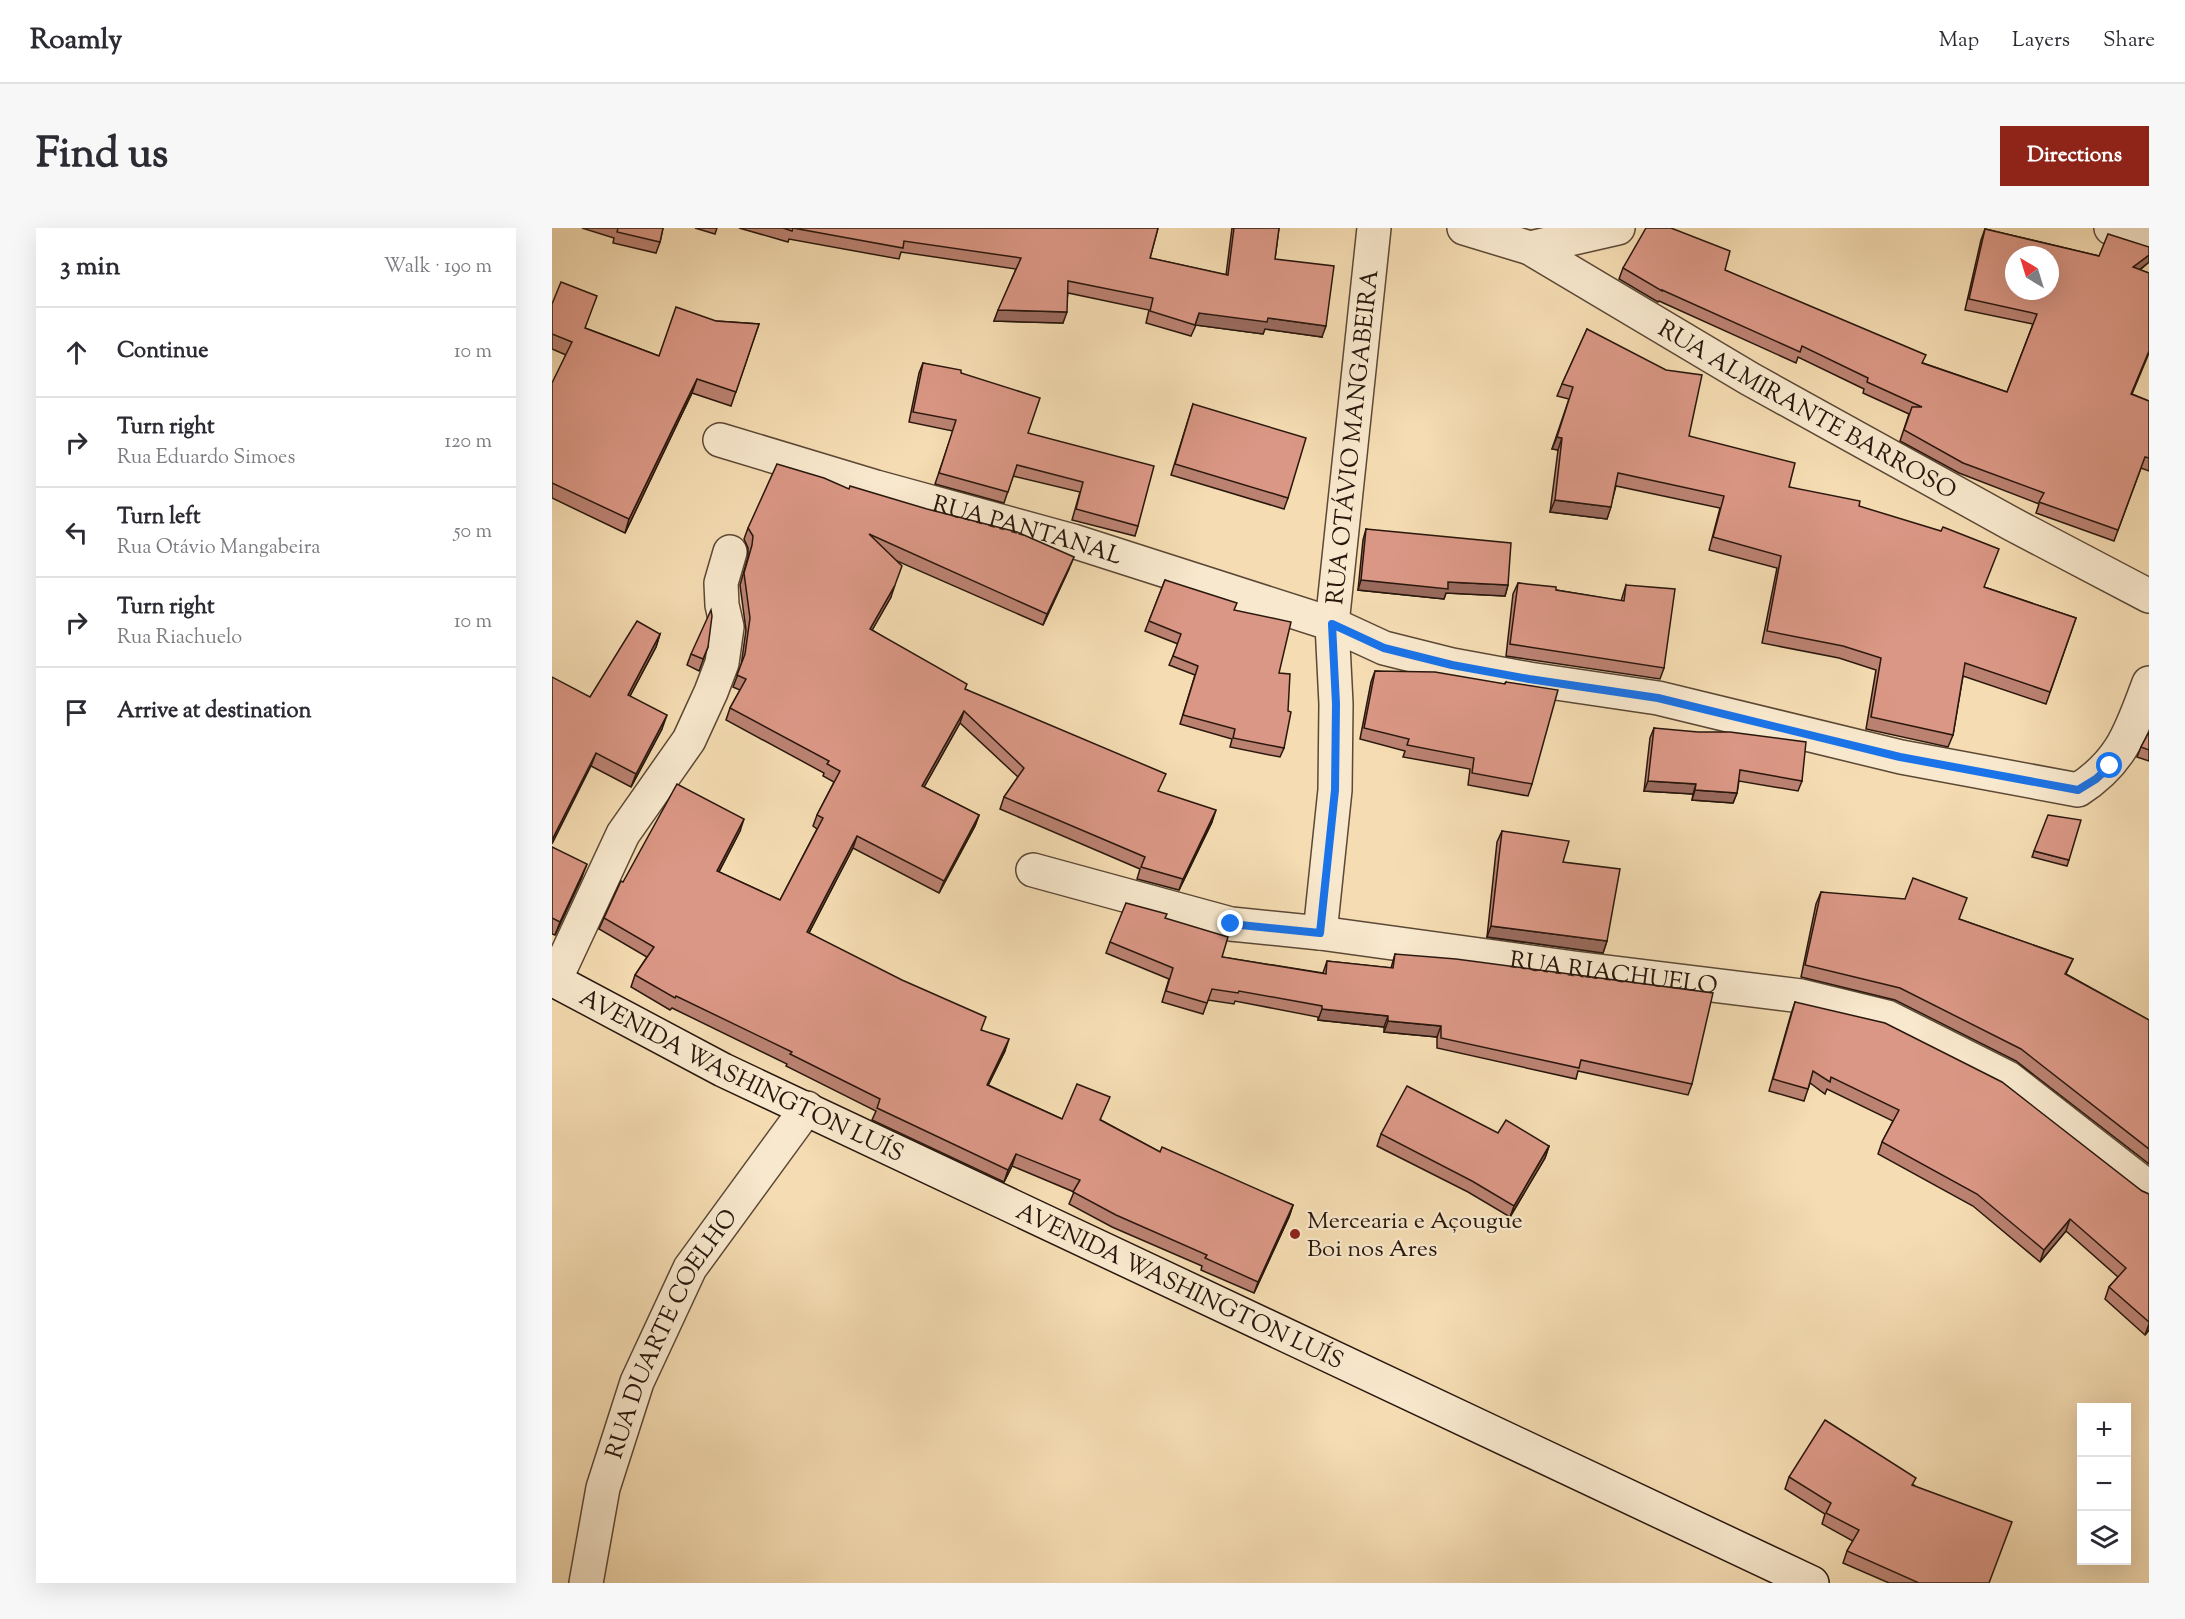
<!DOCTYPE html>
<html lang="en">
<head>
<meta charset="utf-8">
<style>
  body { margin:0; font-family:"Sorts Mill Goudy",serif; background:#f7f7f7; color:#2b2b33 }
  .controls { position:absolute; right:18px; bottom:18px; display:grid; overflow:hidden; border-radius:0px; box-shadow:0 6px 24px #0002 }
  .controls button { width:54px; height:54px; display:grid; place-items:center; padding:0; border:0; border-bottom:2px solid #e1e1e2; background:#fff; color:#2b2b33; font:30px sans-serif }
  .compass { position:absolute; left:1453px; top:18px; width:54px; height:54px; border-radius:50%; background:#fff; box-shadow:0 6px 24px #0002; rotate:322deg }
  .stop { position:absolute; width:18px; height:18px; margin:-14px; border:4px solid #1a73e8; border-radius:50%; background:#fff }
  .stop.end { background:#1a73e8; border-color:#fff; box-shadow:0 2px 6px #0008 }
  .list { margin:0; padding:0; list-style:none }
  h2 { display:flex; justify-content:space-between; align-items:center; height:78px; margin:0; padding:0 24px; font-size:26px }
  h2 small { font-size:20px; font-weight:400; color:#7c7c81 }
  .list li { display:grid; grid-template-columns:39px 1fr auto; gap:18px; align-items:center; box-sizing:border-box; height:90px; padding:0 24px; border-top:2px solid #e1e1e2 }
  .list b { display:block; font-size:22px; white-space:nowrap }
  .list p { margin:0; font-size:20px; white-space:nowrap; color:#7c7c81 }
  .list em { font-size:20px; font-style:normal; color:#7c7c81 }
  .icon { flex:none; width:33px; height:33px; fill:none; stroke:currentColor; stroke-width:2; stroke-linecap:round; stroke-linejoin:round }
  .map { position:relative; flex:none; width:1597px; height:1355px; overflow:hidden; border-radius:0px }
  header { display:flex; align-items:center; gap:36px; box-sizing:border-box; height:84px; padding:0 30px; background:#fff; border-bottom:2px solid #e1e1e2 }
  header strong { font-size:28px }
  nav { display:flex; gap:33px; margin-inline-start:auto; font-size:21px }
  .intro { display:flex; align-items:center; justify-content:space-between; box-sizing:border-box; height:144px; padding:0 36px }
  h1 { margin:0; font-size:42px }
  .button { padding:15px 27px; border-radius:0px; background:#8f2418; color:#fff; font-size:21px; font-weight:700 }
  main { display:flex; gap:36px; padding:0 36px }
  aside { flex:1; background:#fff; border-radius:0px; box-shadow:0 6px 24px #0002 }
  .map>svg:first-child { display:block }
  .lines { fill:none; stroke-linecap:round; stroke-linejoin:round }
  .minor-casing { stroke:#5c4836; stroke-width:36 }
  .secondary-casing { stroke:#29170d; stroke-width:36 }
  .minor { stroke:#f8e8cd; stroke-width:33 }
  .secondary { stroke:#f8e8cd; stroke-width:33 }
  .wall { fill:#bb8272; stroke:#29170d; stroke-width:1.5 }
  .shaded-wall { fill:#996a5d; stroke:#29170d; stroke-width:1.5 }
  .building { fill:#da9785; stroke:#29170d; stroke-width:1.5; fill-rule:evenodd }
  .route { stroke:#1a73e8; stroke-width:8 }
  .poi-dot { fill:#8f2418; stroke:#f8e8cd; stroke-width:2 }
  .labels { text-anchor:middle; stroke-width:4.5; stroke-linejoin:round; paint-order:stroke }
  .street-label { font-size:24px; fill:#29170d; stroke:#f8e8cd }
  .poi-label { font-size:24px; fill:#29170d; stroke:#f8e8cd; text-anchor:start }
</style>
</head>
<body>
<header>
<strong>Roamly</strong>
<nav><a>Map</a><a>Layers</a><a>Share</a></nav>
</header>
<div class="intro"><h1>Find us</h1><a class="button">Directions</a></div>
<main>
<aside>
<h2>3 min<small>Walk · 190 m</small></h2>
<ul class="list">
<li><svg class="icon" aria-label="ahead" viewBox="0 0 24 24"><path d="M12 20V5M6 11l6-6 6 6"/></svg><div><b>Continue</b></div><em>10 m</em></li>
<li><svg class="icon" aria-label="right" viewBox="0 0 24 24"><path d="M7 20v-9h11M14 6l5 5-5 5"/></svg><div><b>Turn right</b><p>Rua Eduardo Simoes</p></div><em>120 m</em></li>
<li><svg class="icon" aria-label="left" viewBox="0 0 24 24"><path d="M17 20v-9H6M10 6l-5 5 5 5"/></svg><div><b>Turn left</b><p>Rua Otávio Mangabeira</p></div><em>50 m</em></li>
<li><svg class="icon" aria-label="right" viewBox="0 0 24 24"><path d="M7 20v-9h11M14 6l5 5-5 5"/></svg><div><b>Turn right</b><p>Rua Riachuelo</p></div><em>10 m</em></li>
<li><svg class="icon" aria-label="arrive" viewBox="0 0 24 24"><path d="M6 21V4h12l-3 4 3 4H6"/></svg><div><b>Arrive at destination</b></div></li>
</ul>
</aside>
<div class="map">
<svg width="1597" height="1355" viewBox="0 0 1597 1355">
  <rect width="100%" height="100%" fill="#f5dcb2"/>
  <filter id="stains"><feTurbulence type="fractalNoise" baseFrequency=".00333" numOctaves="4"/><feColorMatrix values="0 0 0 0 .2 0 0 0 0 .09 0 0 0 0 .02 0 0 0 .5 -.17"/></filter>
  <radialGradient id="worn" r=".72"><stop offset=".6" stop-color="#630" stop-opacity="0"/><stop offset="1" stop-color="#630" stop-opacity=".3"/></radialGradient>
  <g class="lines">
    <defs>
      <g id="minor">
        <path id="s1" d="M912,0l66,20 220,131 262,145 137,72"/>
        <path d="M1559,0l38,12"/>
        <path d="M978,20l88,-20"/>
        <path id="s2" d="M168,212l156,47 197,54 259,83 52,24 68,17 77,14 129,19 243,59 177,33c45,-29 53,-60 71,-107"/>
        <path id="s3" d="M481,642l198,54 89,9 254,35 227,28 86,21 121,61 141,110"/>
        <path id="s4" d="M768,705l15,-143 1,-86 -4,-80 42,-396"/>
        <path d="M3,752l68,-146 66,-94 22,-48 11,-29 5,-36 -5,-22 -1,-22 9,-31"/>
        <path id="s5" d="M34,1355l17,-95 34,-106 53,-114 117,-160"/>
      </g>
      <g id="secondary">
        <path id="s6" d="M0,751l171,91 1089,513"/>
      </g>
    </defs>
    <use href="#minor" class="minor-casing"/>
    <use href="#secondary" class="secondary-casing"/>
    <use href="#minor" class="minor"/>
    <use href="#secondary" class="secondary"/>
  </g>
  <g class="wall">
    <path d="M30,0h81l-3,14 -4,11 -43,-10 1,-5z"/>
    <path d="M143,0h22l-2,6z"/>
    <path d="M187,0h419l-8,30 76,17 6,-47h47l-4,31 47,78 -57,-8 -2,5 -67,-9 -5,11 -45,-13 3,-13 -81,-17 -5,30 -69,-2 22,-52 -115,-17 -2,7 -110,-20 -1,3z"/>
    <path d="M1433,1l114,27 50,-9v15l-9,8 9,3v80l-17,41 17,7v70l-8,-3 -27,73 -78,-28 3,-9 -80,-31 -59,-32 9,-27 -46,-21 1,-4 -66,-32 -2,6 -137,-62 -1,1 -39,-23 4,-11 102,2 198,93 84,29 26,-68 -68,-14 16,-70z"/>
    <path d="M0,76l33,24 74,28 57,-35 43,3 -28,82 -39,-13 -67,140 -73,-35v-114l14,-29 -14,-6z"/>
    <path d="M1035,101l102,107 100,51 70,19 125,81 92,31 -30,86 -83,-28 -10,59 -5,12 -82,-18 10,-59 -37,-12 -77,-15 15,-75 -68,-18 11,-42 -104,-22 -9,33 -57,-7 8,-62 -6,-1 17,-50 -12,-3 5,-12z"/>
    <path d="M371,135l38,10 67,60 110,93 -3,10 -63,-16 8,-28 -67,-16 -9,27 -69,-19 18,-53 -44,-9 10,-49z"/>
    <path d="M641,176l95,94 -4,11 -113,-34z"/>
    <path d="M297,261l220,80 -26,56 -148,-65 -4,37 -19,33 93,59 194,103 53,30 -33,68 -42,-11 3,-10 -140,-60 4,-12 14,-20 -58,-54 -36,64 55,28 -4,11 -36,67 -86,-45 -44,85 173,97 23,21 -17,34 74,34 39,1 59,32 133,53 -4,12 -35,76 -53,-23 1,-4 -90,-39 -43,-23 5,-12 -62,-26 -8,16 -132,-62 4,-9 -90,-45 1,-2 -115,-56 -2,2 -39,-23 4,-12 12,-18 -48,-28 5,-11 19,-36 117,-51 -21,41 61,28 37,-71 -4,-3 4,-11 17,-33 -11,-6 1,-3 -98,-53 4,-12 10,-18 -7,-3 8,-21 5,-36 -6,-45 8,-28v-9l-4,-9 4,-11z"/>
    <path d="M814,301l142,56 -3,11 -59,-3 -2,6 -86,-9 5,-50z"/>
    <path d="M613,352l69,30 45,63 5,75 -4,9 -50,-10 2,-8 -52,-15 15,-49 -26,-10 9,-21 -33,-13z"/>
    <path d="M966,355l38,7 65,11 5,-16 38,83 -4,11 -154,-23 7,-62z"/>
    <path d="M108,406l-4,13 -26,49 32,33 -31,58 -40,-21 -1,-69z"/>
    <path d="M156,419l-9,24 -12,-6 4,-11z"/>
    <path d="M823,443l129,13 2,-2 26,102 -4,12 -60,-11 2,-16 -67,-12 2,-6 -45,-12 11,-57z"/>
    <path d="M1102,500l148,53 -4,10 -59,-10 -2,12 -4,10 -41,-3 1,-6 -49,-3 6,-53z"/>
    <path d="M1597,504v29l-12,-4 4,-10z"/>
    <path d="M950,603l61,31 44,79 -4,12 -116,-16 10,-95z"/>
    <path d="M0,619l30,30 -27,58 -3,-1z"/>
    <path d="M1482,623l35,9 -2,6 -35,-9z"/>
    <path d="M1269,664l138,27 114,40 -7,15 83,46v144l-133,-103 -121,-61 -94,-23 15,-73z"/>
    <path d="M613,690l57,39 101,16 4,-12 64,7 4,-14 297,130 -4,11 -110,-24 -2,8 -139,-31v-11l-53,-5v-5l-66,-7v-3l-83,-16 -1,3 -26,-4 -5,14 -41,-12 7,-23 -63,-26 4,-11z"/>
    <path d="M1243,774l347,189 7,3v136l-4,5 -40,-36 4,-12 9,-10 -52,-46 -26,31 -67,-56 -95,-52 4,-12 11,-21 -66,-32 -2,5 -15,-11 -6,18 -35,-10 22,-77z"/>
    <path d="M946,905l51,13 -4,12 -35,59 -42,-25 -91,-46 4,-12z"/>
    <path d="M1237,1249l125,8 75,98h-100l-46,-20 4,-12 6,-10 -31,-17 3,-10 -40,-25z"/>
  </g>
  <g class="shaded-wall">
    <path d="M1597,27v7l-20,16 4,-11z"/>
    <path d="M446,82l69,2 -4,11 -69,-2z"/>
    <path d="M647,85l69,5 58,8 -4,11 -57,-8 -2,5 -68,-9z"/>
    <path d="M145,151l-5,14 -67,140 4,-14z"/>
    <path d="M1005,209l5,1 -4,12 -6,-1z"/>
    <path d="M1003,272l56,7 -4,12 -57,-7z"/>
    <path d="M522,329l-5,12 -26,56 4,-11z"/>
    <path d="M809,352l87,2 60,3 -3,11 -59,-3 -2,6 -86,-9z"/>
    <path d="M343,357l-4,12 -25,44 4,-12z"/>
    <path d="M108,406l-4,13 -33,62 5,-14z"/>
    <path d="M412,483l-4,12 -42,75 4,-12z"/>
    <path d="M115,487l-5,14 -31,58 5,-13z"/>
    <path d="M44,525l-5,13 -39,78v-4z"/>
    <path d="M1096,553l48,3 -3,10 -49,-3z"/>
    <path d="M1143,562l42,3 -4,10 -41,-3z"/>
    <path d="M664,582l-4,12 -33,68 4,-11z"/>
    <path d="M427,587l-4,11 -36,67 5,-12z"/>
    <path d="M192,591l-4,12 -27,52 4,-12z"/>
    <path d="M305,608l-4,12 -50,96 4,-12z"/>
    <path d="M35,636l-5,13 -27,58 5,-13z"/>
    <path d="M939,698l116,15 -4,12 -116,-16z"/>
    <path d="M770,781l66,7 -4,11 -66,-7z"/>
    <path d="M836,793l53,5 -4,11 -53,-5z"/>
    <path d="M457,811l-4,12 -22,45 4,-11z"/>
    <path d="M997,918l-4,12 -35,59 4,-11z"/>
    <path d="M464,926l-4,12 -8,16 4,-12z"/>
    <path d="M741,977l-4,12 -35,76 4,-11z"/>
    <path d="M1518,991l-4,12 -26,31 4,-12z"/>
    <path d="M1597,1096v6l-4,5z"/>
  </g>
  <g class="building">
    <path d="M66,0h45l-3,14 -43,-10z"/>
    <path d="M231,0h375l-8,30 78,17 6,-47h45l-4,31 59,7 -8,60 -58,-8 -1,4 -68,-9 -4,12 -45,-14 3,-13 -85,-17 -1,31 -69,-2 23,-52 -117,-17 -1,7 -110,-20 -1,3z"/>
    <path d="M1094,0h25l59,23 -5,19 201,85 -4,8 85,29 30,-78 -68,-15 16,-70 114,27 9,-22 41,13v8l-16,12 16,6v78l-18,43 18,7v57l-4,-1 -27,73 -79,-28 5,-9 -81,-30 -59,-33 8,-23h10l-55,-25 1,-4 -66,-32 -2,6 -138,-62v1l-39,-23zM1462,27h36v36h-36z"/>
    <path d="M9,54l36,14 -12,32 74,28 17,-49 40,14 43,3 -23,68 -39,-13 -68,140 -77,-36v-100l20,-41 -20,-8v-30z"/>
    <path d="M1035,101l79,41 36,5 -13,61 106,27 -6,24 71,14 -1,5 82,25 2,-4 56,22 -15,38 92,31 -26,74 -85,-29 -12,72 -82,-18 10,-59 -38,-12 -76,-15 14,-75 -68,-19 11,-41 -106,-23 -7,34 -56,-7 7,-62 -5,-1 16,-50 -11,-3z"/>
    <path d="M371,135l38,7v3l79,25 -12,35 126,33 -16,60 -62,-17 7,-27 -66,-17 -9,27 -69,-19 17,-53 -43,-8z"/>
    <path d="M641,176l113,34 -18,60 -113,-34z"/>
    <path d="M225,236l47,14 25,11 1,-3 77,23 90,23 57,25 -27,57 -178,-80 33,32 -7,19 -25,44 97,55 -2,5 201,85 -8,17 58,19 -33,69 -42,-12 4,-10 -141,-60 20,-29 -60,-57 -42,75 57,29 -35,66 -87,-45 -50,96 95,48 84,37 -5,13 28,9 -22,46 75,34 15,-35 33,13 -10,23 60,32 2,-5 131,58 -35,77 -53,-24 2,-3 -91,-40 -43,-23 7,-12 -64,-26 -8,16 -131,-62 3,-9 -90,-45 2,-2 -116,-56 -1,2 -40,-23 19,-28 -50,-29 17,-37 2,1 54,-98 67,35 -27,52 63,29 43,-82 -6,-3 23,-44 -13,-7 2,-3 -99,-53 16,-29 -9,-4 8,-21 5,-36 -6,-45 8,-28 1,-9 -5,-8z"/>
    <path d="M814,301l145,14 -3,42 -60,-3v7l-87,-9z"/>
    <path d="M613,352l72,23 -3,7 57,12 -12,51 11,1 -2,37 3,1 -7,36 -51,-10 2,-9 -52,-14 15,-49 -25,-10 8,-22 -32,-13z"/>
    <path d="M966,355l38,4v3l68,11 2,-16 49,4 -11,79 -154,-24z"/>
    <path d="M159,382l1,6 -4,31 -5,12 -12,-5z"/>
    <path d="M85,393l23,13 -32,61 39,20 -31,59 -40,-21 -44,87v-163l38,20z"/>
    <path d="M823,443l60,1 70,12 1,-2 52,8 -26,94 -60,-11 2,-15 -67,-13 2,-6 -45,-11z"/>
    <path d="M1102,500l44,4h32l76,10 -4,39 -62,-11 -3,23 -42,-3 1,-6 -48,-3z"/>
    <path d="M1597,504v18l-8,-3z"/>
    <path d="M1496,587l33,5 -12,40 -35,-9z"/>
    <path d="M950,603l67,10 -6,21 57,7 -13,72 -116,-15z"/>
    <path d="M0,619l35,17 -27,58 -8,-4z"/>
    <path d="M1361,650l54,20 -8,21 114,40 -8,15 84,46v129l-128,-100 -121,-61 -95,-23 16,-73 84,7z"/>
    <path d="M574,675l41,11 -2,4 63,19 -6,20 104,17 1,-13 66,7 2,-14 61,5 257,34 -21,91 -111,-24 -2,8 -138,-30v-12l-53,-5v-5l-66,-7v-3l-83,-15 -1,2 -26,-4 -5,14 -41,-12 7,-23 -63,-26z"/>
    <path d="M1243,774l90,21 117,59 140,109 7,3v128l-40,-35 17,-19 -56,-49 -26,31 -67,-56 -95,-52 17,-32 -68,-33 -1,5 -17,-11 -5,18 -35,-10z"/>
    <path d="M855,858l91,47 8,-13 43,26 -35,60 -42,-25 -91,-47z"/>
    <path d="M1273,1192l91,58 -4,7 100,37 -23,61h-70l-72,-32 12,-21 -33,-17 5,-10 -42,-26z"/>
  </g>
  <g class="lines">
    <path class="route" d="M679,696l89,9 15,-143 1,-86 -4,-80 52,24 68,17 77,14 129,19 242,59 178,33 18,-11 14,-13"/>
  </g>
  <circle class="poi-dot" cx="743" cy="1006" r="6"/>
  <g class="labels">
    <g class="street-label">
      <text dy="8" stroke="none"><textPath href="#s1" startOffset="390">RUA ALMIRANTE BARROSO</textPath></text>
      <text dy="8" stroke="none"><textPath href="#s4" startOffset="498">RUA OTÁVIO MANGABEIRA</textPath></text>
      <text dy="8" stroke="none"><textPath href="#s2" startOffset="320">RUA PANTANAL</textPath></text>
      <text dy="8" stroke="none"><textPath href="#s3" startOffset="591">RUA RIACHUELO</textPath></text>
      <text dy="8" stroke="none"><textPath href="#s6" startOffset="213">AVENIDA WASHINGTON LUÍS</textPath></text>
      <text dy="8" stroke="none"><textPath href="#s6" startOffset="699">AVENIDA WASHINGTON LUÍS</textPath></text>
      <text dy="8" stroke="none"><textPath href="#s5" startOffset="266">RUA DUARTE COELHO</textPath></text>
    </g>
    <g class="poi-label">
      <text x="755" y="1000">Mercearia e Açougue<tspan x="755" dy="28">Boi nos Ares</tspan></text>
    </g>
  </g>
  <rect width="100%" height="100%" filter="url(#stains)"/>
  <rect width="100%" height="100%" fill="url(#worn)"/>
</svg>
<div class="controls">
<button>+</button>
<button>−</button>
<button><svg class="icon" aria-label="layers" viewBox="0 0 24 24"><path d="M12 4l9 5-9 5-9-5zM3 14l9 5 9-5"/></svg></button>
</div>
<svg class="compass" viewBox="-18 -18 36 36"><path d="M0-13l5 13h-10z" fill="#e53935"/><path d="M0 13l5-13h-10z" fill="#7c7c81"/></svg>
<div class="stop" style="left:1558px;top:538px"></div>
<div class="stop end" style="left:679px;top:696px"></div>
</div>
</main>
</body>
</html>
